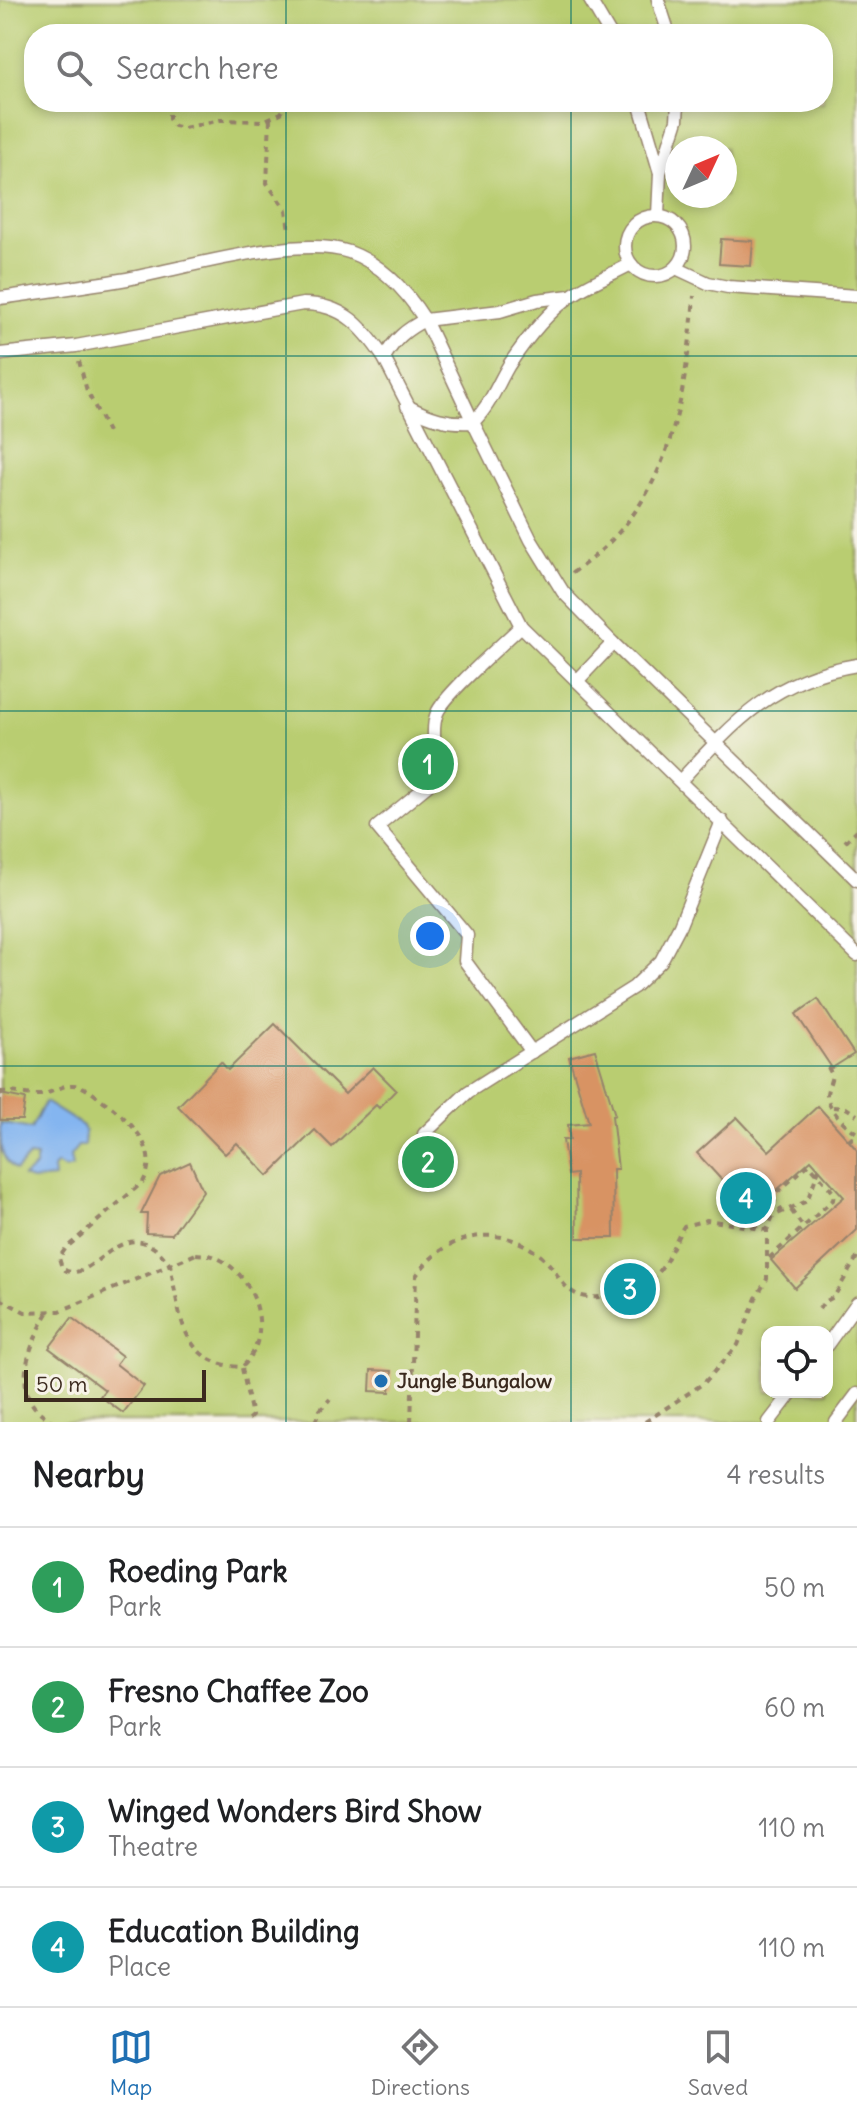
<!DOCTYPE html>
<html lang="en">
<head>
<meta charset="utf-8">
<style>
  body { margin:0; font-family:Delius,sans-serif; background:#f6f6f6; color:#202124 }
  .controls { position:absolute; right:24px; bottom:24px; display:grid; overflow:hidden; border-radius:16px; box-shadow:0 4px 12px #0003 }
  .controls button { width:72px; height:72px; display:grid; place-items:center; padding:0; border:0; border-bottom:2px solid #e0e0e0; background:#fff; color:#202124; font:40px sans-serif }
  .compass { position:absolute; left:665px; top:136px; width:72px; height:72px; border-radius:50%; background:#fff; box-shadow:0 4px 12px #0003; rotate:46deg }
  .scale { position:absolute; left:24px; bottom:20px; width:182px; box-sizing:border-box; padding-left:8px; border:4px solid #3b2a1e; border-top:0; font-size:22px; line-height:28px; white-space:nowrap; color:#3b2a1e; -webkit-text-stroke:6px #f7f3e8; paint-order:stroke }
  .you { position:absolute; left:430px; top:936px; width:28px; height:28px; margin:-20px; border:6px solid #fff; border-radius:50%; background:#1a73e8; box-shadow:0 0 0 12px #1a73e833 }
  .badge { display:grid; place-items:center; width:52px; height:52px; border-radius:50%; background:#1f6fb2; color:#fff; font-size:26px; font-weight:700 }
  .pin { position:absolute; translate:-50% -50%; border:4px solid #fff; box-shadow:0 2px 8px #0006 }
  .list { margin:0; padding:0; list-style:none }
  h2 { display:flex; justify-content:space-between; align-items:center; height:104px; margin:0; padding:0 32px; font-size:34px }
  h2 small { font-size:26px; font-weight:400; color:#757577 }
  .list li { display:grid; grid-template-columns:52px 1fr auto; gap:24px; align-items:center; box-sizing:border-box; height:120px; padding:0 32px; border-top:2px solid #e0e0e0 }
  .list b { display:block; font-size:30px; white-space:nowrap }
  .list p { margin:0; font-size:26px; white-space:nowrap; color:#757577 }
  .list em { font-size:26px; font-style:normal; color:#757577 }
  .icon { flex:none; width:44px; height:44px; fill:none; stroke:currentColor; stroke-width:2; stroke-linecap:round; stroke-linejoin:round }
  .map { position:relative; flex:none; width:857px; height:1422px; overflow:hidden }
  .search { position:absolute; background:#fff; box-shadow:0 4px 12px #0003; left:24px; right:24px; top:24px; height:88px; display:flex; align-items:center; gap:20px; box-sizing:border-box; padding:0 28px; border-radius:32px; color:#757577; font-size:30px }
  .sheet { height:584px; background:#fff }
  nav { display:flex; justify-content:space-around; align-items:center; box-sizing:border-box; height:112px; border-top:2px solid #e0e0e0; background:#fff; font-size:22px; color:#757577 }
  nav a { display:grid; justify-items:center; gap:4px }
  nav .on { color:#1f6fb2 }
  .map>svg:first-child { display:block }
  .green { fill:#b9cd71; stroke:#7a7c48; stroke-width:2; fill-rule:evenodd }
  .water { fill:#84b5f0; stroke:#607087; stroke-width:2 }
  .building { fill:#d89363 }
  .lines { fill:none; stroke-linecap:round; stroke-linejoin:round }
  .lane-casing { stroke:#96836c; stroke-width:15 }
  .path { stroke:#96836c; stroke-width:4; stroke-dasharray:6 6; stroke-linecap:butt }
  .lane { stroke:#fff; stroke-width:12 }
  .grid { fill:none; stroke:#0f766e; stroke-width:2; stroke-opacity:0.55 }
  .poi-dot { fill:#1f6fb2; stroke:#f7f3e8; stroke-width:3 }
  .labels { text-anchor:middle; stroke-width:7; stroke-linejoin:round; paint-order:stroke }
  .poi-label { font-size:20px; font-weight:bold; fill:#3b2a1e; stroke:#f7f3e8; text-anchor:start }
</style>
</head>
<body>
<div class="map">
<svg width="857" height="1422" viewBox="0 0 857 1422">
  <rect width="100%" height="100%" fill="#f7f3e8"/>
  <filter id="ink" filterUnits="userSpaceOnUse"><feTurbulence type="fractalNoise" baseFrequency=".0125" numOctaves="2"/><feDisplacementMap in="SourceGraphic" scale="16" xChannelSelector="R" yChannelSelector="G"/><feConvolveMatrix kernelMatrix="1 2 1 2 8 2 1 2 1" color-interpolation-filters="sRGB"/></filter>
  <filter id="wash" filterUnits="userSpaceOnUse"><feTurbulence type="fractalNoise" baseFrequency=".006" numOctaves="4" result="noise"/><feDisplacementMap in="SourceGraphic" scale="32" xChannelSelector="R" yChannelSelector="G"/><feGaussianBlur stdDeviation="1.8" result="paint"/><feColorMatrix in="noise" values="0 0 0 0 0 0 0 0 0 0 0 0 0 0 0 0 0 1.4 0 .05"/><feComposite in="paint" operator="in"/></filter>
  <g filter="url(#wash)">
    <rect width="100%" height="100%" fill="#f1dcbb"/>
    <path class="green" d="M0,0h857v1422h-857zM34,34h789v68h-789zM677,148h48v48h-48zM767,1332h60v60h-60z"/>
    <path class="water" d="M45,1102l38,24 2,6 -1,14h-6l-8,10 2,11 -7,2 -8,-5 -4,4 1,10 -23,2 -8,-3 12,-10 2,-10 -8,-1 -13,14c-16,-12 -16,-24 -16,-47l31,6z"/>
    <g id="blocks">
      <g class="building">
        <path d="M721,239l32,2 -2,25 -32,-2z"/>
        <path d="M818,999l36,55 -22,14 -36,-54z"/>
        <path d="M275,1024l70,70 28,-27 23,23 -17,18 -3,-3 -44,42 -17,-17 -47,46 -31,-33 -12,11 -47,-48 43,-44 7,8z"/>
        <path d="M595,1050l20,65 -3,1 6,53h-5l1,69h-37l-1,-64 -8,1 -5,-35h7l-2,-15 21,-2 -20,-66z"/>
        <path d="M0,1094l25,5 -3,21h-22z"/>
        <path d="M818,1106l39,44v80l-62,58 -24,-28 73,-63 -33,-37 -67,59 -23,-25 7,-7 -31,-34 40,-36 32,34z"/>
        <path d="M190,1162l13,29 -31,43 -26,-1 1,-19h-6l19,-38z"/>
        <path d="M72,1318l50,38 -6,8 28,22 -21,27 -23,-17 5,-6 -56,-42z"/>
        <path d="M371,1370l21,1 -2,21 -20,-1z"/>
      </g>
    </g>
  </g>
  <g filter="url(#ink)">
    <use href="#blocks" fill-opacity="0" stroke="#96836c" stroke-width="2"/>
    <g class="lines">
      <defs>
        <g id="lane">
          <path d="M590,0l20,34"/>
          <path d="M658,0l11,34"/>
          <path d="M639,102l21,71 -2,42"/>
          <path d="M660,173l17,-53 1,-18"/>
          <circle cx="655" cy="246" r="30"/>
          <path d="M631,264c-20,11 -42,19 -60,32 -24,17 -46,45 -62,69 -12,20 -19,41 -36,57l58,118 32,52 50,51 244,237"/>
          <path d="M676,268l32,15 20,4 129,9"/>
          <path d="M0,298c42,-6 85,-12 127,-19 56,-10 170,-45 222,-27 33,12 58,40 76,68l75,-9 37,-11 33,-4"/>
          <path d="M0,354l76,-8 227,-42c41,0 60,23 81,54l137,268 336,329"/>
          <path d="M384,358c10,-18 22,-29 41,-38l48,102c-25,2 -43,-4 -66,-16"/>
          <path d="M521,626c-18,18 -76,68 -84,87 -7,18 0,45 2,63l-62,51 90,108 -2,26 67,91"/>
          <path d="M577,681l36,-38"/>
          <path d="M681,780c54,-59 93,-102 176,-115"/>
          <path d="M424,1134l44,-42 166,-105 27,-26 19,-36 42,-104"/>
          <path d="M827,1345l30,-42"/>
          <path d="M769,1422l23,-30"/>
          <path d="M836,1422l21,-28"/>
        </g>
      </defs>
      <use href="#lane" class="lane-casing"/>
      <g class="path">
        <path d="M169,102v17l5,7 10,2 36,-8 43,1 18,-8 8,-11"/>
        <path d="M270,119l-3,64 19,27 3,20"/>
        <path d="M79,361l8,30 21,41"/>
        <path d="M572,573c97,-65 113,-168 122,-277"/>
        <path d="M845,842l12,-12"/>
        <path d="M828,1067l4,8c-1,7 -5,14 -5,20 1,15 19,31 30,38"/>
        <path d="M0,1092c13,-1 25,3 38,3 13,0 23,-11 36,-10 11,1 19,9 28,15 25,18 60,48 41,82l-77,66 -7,10 3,10c30,24 62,-68 108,-3l-110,46 -35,1 -25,-13"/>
        <path d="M833,1107l13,1 11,7"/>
        <path d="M849,1141l3,-3 5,2"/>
        <path d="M772,1198l10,13"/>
        <path d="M791,1210l12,17"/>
        <path d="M757,1228l-5,-13 57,-51 25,29 -1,7 -66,60"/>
        <path d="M196,1254c6,1 14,0 19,3 41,17 61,78 27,110 -63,-2 -62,-56 -72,-102z"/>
        <path d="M819,1309l5,-7 10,-5 23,-40"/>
        <path d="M48,1313c-15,25 -33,66 -15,92 5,7 13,12 20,17"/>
        <path d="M242,1368l10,48 -7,6"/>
        <path d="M315,1422l5,-12 10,-11"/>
        <path d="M411,1422l5,-146c30,-44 86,-55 127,-18 13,11 18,29 33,36 20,10 66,-4 81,-20 12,-13 17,-33 27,-48l23,-6 60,10"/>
        <path d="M645,1422l59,-39 34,-38 18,-47 11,-19v-49l6,-14 34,-15 12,-32"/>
      </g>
      <use href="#lane" class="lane"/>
    </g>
  </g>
  <path class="grid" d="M286,0v34M571,0v34M286,102v1320M571,102v1320M0,356h857M0,711h857M0,1066h857"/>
  <circle class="poi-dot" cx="381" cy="1381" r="8"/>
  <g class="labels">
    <g class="poi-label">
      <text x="397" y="1388">Jungle Bungalow</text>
    </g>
  </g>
</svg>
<div class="controls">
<button><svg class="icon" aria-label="locate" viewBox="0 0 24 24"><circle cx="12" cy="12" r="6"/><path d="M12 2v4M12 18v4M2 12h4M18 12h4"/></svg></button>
</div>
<svg class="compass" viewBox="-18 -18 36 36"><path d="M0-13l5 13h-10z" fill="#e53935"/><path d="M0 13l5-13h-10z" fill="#757577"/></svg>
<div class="scale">50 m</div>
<div class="you"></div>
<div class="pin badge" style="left:428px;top:764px;background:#2e9e5b">1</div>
<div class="pin badge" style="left:428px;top:1162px;background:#2e9e5b">2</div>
<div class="pin badge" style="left:630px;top:1289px;background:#0f9aa8">3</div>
<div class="pin badge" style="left:746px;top:1198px;background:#0f9aa8">4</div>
<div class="search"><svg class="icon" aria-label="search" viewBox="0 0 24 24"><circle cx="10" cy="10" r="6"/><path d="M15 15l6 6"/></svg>Search here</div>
</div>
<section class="sheet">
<h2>Nearby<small>4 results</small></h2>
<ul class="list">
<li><span class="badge" style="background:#2e9e5b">1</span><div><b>Roeding Park</b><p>Park</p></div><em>50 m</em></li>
<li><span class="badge" style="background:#2e9e5b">2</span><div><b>Fresno Chaffee Zoo</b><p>Park</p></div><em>60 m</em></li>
<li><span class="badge" style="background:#0f9aa8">3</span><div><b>Winged Wonders Bird Show</b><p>Theatre</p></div><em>110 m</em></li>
<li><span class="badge" style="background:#0f9aa8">4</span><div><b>Education Building</b><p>Place</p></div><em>110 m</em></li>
</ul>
</section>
<nav>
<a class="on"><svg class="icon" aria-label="map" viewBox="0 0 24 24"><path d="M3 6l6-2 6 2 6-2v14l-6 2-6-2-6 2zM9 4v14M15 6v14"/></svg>Map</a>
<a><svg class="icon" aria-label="directions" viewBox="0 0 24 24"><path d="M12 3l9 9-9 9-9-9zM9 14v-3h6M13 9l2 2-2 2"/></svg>Directions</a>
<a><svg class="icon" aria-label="saved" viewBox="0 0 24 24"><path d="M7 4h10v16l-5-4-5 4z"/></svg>Saved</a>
</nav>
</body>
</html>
